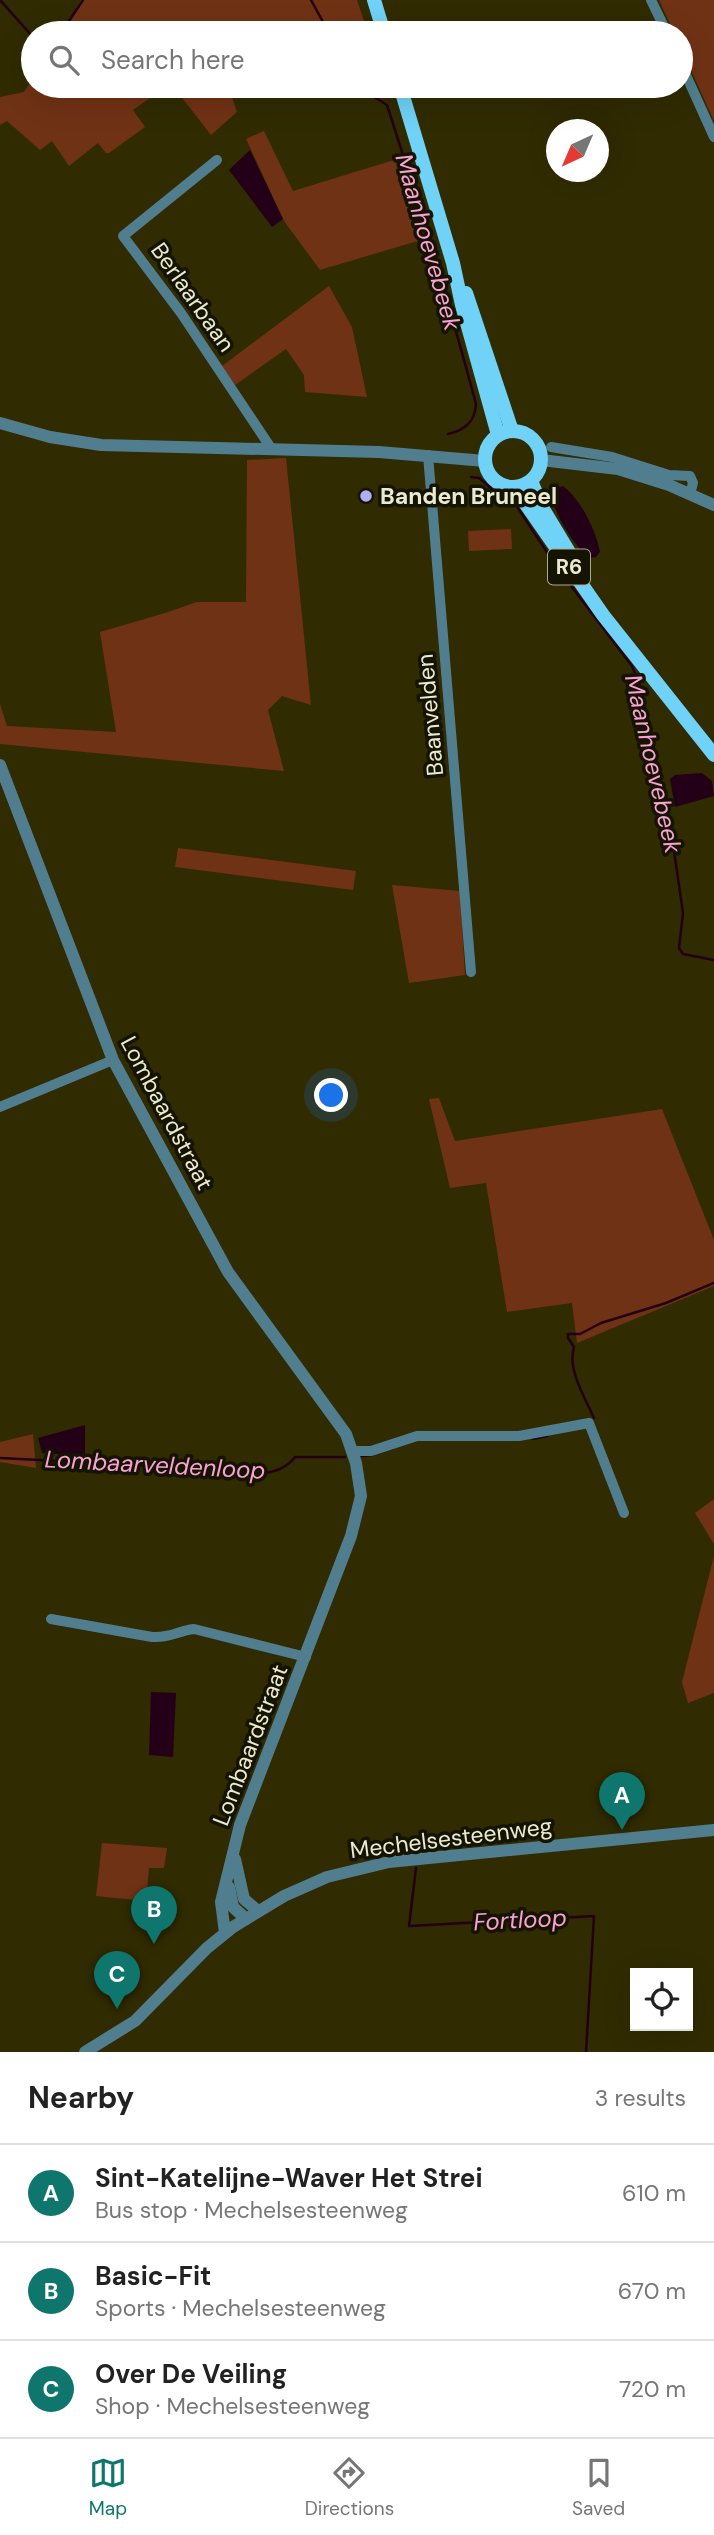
<!DOCTYPE html>
<html lang="en">
<head>
<meta charset="utf-8">
<style>
  body { margin:0; font-family:"DM Sans",sans-serif; background:#f6f6f6; color:#222 }
  .controls { position:absolute; right:21px; bottom:21px; display:grid; overflow:hidden; border-radius:0px; box-shadow:0 7px 28px #0002 }
  .controls button { width:63px; height:63px; display:grid; place-items:center; padding:0; border:0; border-bottom:2px solid #e0e0e0; background:#fff; color:#222; font:35px sans-serif }
  .compass { position:absolute; left:546px; top:119px; width:63px; height:63px; border-radius:50%; background:#fff; box-shadow:0 7px 28px #0002; rotate:224deg }
  .you { position:absolute; left:332px; top:1096px; width:24px; height:24px; margin:-18px; border:5px solid #fff; border-radius:50%; background:#1a73e8; box-shadow:0 0 0 10px #1a73e833 }
  .badge { display:grid; place-items:center; width:46px; height:46px; border-radius:50%; background:#0f766e; color:#fff; font-size:23px; font-weight:700 }
  .pin { position:absolute; translate:-50% -58px; filter:drop-shadow(0 2px 4px #0008) }
  .pin::after { content:''; position:absolute; top:37px; width:24px; height:21px; background:inherit; clip-path:polygon(0 0,100% 0,50% 100%) }
  .list { margin:0; padding:0; list-style:none }
  h2 { display:flex; justify-content:space-between; align-items:center; height:91px; margin:0; padding:0 28px; font-size:30px }
  h2 small { font-size:23px; font-weight:400; color:#767676 }
  .list li { display:grid; grid-template-columns:46px 1fr auto; gap:21px; align-items:center; box-sizing:border-box; height:98px; padding:0 28px; border-top:2px solid #e0e0e0 }
  .list b { display:block; font-size:26px; white-space:nowrap }
  .list p { margin:0; font-size:23px; white-space:nowrap; color:#767676 }
  .list em { font-size:23px; font-style:normal; color:#767676 }
  .icon { flex:none; width:38px; height:38px; fill:none; stroke:currentColor; stroke-width:2; stroke-linecap:round; stroke-linejoin:round }
  .map { position:relative; flex:none; width:714px; height:2052px; overflow:hidden }
  .search { position:absolute; background:#fff; box-shadow:0 7px 28px #0002; left:21px; right:21px; top:21px; height:77px; display:flex; align-items:center; gap:18px; box-sizing:border-box; padding:0 24px; border-radius:38px; color:#767676; font-size:26px }
  .sheet { height:385px; background:#fff }
  nav { display:flex; justify-content:space-around; align-items:center; box-sizing:border-box; height:98px; border-top:2px solid #e0e0e0; background:#fff; font-size:19px; color:#767676 }
  nav a { display:grid; justify-items:center; gap:4px }
  nav .on { color:#0f766e }
  .map>svg:first-child { display:block }
  .green { fill:#703215 }
  .water { fill:#240018 }
  .lines { fill:none; stroke-linecap:round; stroke-linejoin:round }
  .stream { stroke:#240018; stroke-width:2.5 }
  .minor { stroke:#517e8f; stroke-width:10 }
  .tertiary { stroke:#517e8f; stroke-width:12 }
  .primary { stroke:#6fd2f6; stroke-width:14 }
  .poi-dot { fill:#afaefa; stroke:#151403; stroke-width:2.5 }
  .labels { text-anchor:middle; stroke-width:7; stroke-linejoin:round; paint-order:stroke }
  .shield { fill:#151403; stroke:#aaa993; stroke-width:2 }
  .shield-label { font-size:21px; font-weight:bold; fill:#eae9d1 }
  .street-label { font-size:23px; fill:#eae9d1; stroke:#151403 }
  .poi-label { font-size:23px; font-weight:bold; fill:#eae9d1; stroke:#151403; text-anchor:start }
  .water-label { font-size:24px; font-style:italic; fill:#f9a0d4; stroke:#151403 }
</style>
</head>
<body>
<div class="map">
<svg width="714" height="2052" viewBox="0 0 714 2052">
  <rect width="100%" height="100%" fill="#302b00"/>
  <g class="green">
    <path d="M81,0h276l11,33h-307z"/>
    <path d="M659,0h55v121l-33,-73v-15h-7z"/>
    <path d="M33,78v8h134l-34,24 12,17 -36,26h-3l-8,-10 -29,23 -17,-25 -12,9 -33,-29 -7,4v-28l24,-5z"/>
    <path d="M173,86h63l-7,3 8,23 -26,23z"/>
    <path d="M264,131l29,60 114,-35 24,81 -111,33 -36,-49 -38,-82z"/>
    <path d="M329,286l23,41 15,70 -62,-5 -1,-17 -18,-26 -51,36 -13,-19z"/>
    <path d="M286,458l25,247 -29,-9 -14,14 16,61 -284,-27v-40l7,22 109,6 -16,-100 65,-19 32,-11h49l1,-142z"/>
    <path d="M511,529l1,20 -43,2 -1,-20z"/>
    <path d="M178,848l178,23 -3,19 -178,-23z"/>
    <path d="M392,885l68,6 5,84 -56,8z"/>
    <path d="M439,1098l16,43 207,-32 52,131v46l-137,57 -5,-40 -65,9 -21,-129 -36,5 -21,-89z"/>
    <path d="M33,1434l3,34 -36,-6v-20z"/>
    <path d="M714,1499v45l-19,-31z"/>
    <path d="M714,1556v137l-26,10 -6,-21z"/>
    <path d="M102,1843l65,5 -3,20h-15l-3,33 -50,-5z"/>
  </g>
  <g class="water">
    <path d="M250,150l33,69 -11,8 -43,-57z"/>
    <path d="M563,486c19,15 32,43 37,66l-4,5 -8,1c-13,-13 -41,-51 -34,-69z"/>
    <path d="M702,773l10,8 2,15 -39,11 -5,-28 5,-4z"/>
    <path d="M85,1425v31l-43,-3 -4,-15z"/>
    <path d="M151,1692l25,1 -3,64 -24,-2z"/>
  </g>
  <g class="lines">
    <g class="stream">
      <path d="M0,0l33,37"/>
      <path d="M311,0l18,33"/>
      <path d="M61,33l22,-33"/>
      <path d="M365,86l8,10 14,9c32,99 62,198 89,299 -1,18 -11,26 -28,30"/>
      <path d="M471,477l8,1 19,16 14,5 44,67 76,100 7,17 31,140 13,90 -4,35 4,6 31,6"/>
      <path d="M594,1418c-9,-20 -27,-49 -20,-71l-6,-9v-4h12l21,-11 65,-20 48,-20"/>
      <path d="M533,1439l14,-3"/>
      <path d="M362,1456l10,-1"/>
      <path d="M0,1458l215,11c26,4 62,12 80,-12h50"/>
      <path d="M416,1868l-7,58 185,-10 -8,136"/>
    </g>
    <g class="minor">
      <path d="M651,0l16,33"/>
      <path d="M681,64l33,73"/>
      <path d="M217,160l-94,76 58,77 90,135"/>
      <path d="M551,447l61,10 57,18 21,1 3,7 -3,11"/>
      <path d="M428,455l43,517"/>
      <path d="M0,1107l113,-47"/>
      <path d="M352,1451h19l46,-15h102l70,-13 35,90"/>
      <path d="M51,1619l101,18c20,1 25,-6 42,-8l112,28"/>
    </g>
    <g class="tertiary">
      <path d="M0,423l50,14 51,8 278,7 106,9"/>
      <path d="M541,460l77,9 51,16 45,20"/>
      <path d="M0,765l113,295 115,212 118,162 10,29 5,33 -10,40 -111,289 -19,77 4,31"/>
      <path d="M235,1859l9,40 14,12"/>
      <path d="M229,1887l4,20 13,12"/>
      <path d="M85,2052l50,-31 72,-73 26,-21 51,-31 43,-19 62,-15 325,-32"/>
    </g>
    <g class="primary">
      <path d="M374,0l10,33"/>
      <path d="M400,86l53,177 9,42 36,130"/>
      <path d="M466,293l46,138"/>
      <circle cx="513" cy="459" r="28"/>
      <path d="M531,481l12,28 29,48"/>
      <path d="M514,487l89,128 111,140"/>
    </g>
  </g>
  <circle class="poi-dot" cx="366" cy="496" r="7"/>
  <g class="labels">
    <rect class="shield" x="548" y="549.5" width="42" height="35" rx="5"/>
    <g class="shield-label">
      <text x="569" y="574">R6</text>
    </g>
    <g class="street-label">
      <text transform="translate(193 297) rotate(55)" y="8">Berlaarbaan</text>
      <text transform="translate(430 715) rotate(-95)" y="8">Baanvelden</text>
      <text transform="translate(167 1113) rotate(62)" y="8">Lombaardstraat</text>
      <text transform="translate(250 1745) rotate(-69)" y="8">Lombaardstraat</text>
      <text transform="translate(451 1838) rotate(-7)" y="8">Mechelsesteenweg</text>
    </g>
    <g class="poi-label">
      <text x="380" y="504">Banden Bruneel</text>
    </g>
    <g class="water-label">
      <text transform="translate(428 242) rotate(74)" y="8">Maanhoevebeek</text>
      <text transform="translate(653 764) rotate(77)" y="8">Maanhoevebeek</text>
      <text transform="translate(155 1465) rotate(3)" y="8">Lombaarveldenloop</text>
      <text transform="translate(520 1920) rotate(-3)" y="8">Fortloop</text>
    </g>
  </g>
</svg>
<div class="controls">
<button><svg class="icon" aria-label="locate" viewBox="0 0 24 24"><circle cx="12" cy="12" r="6"/><path d="M12 2v4M12 18v4M2 12h4M18 12h4"/></svg></button>
</div>
<svg class="compass" viewBox="-18 -18 36 36"><path d="M0-13l5 13h-10z" fill="#e53935"/><path d="M0 13l5-13h-10z" fill="#767676"/></svg>
<div class="you"></div>
<div class="pin badge" style="left:622px;top:1830px">A</div>
<div class="pin badge" style="left:154px;top:1944px">B</div>
<div class="pin badge" style="left:117px;top:2009px">C</div>
<div class="search"><svg class="icon" aria-label="search" viewBox="0 0 24 24"><circle cx="10" cy="10" r="6"/><path d="M15 15l6 6"/></svg>Search here</div>
</div>
<section class="sheet">
<h2>Nearby<small>3 results</small></h2>
<ul class="list">
<li><span class="badge">A</span><div><b>Sint-Katelijne-Waver Het Strei</b><p>Bus stop · Mechelsesteenweg</p></div><em>610 m</em></li>
<li><span class="badge">B</span><div><b>Basic-Fit</b><p>Sports · Mechelsesteenweg</p></div><em>670 m</em></li>
<li><span class="badge">C</span><div><b>Over De Veiling</b><p>Shop · Mechelsesteenweg</p></div><em>720 m</em></li>
</ul>
</section>
<nav>
<a class="on"><svg class="icon" aria-label="map" viewBox="0 0 24 24"><path d="M3 6l6-2 6 2 6-2v14l-6 2-6-2-6 2zM9 4v14M15 6v14"/></svg>Map</a>
<a><svg class="icon" aria-label="directions" viewBox="0 0 24 24"><path d="M12 3l9 9-9 9-9-9zM9 14v-3h6M13 9l2 2-2 2"/></svg>Directions</a>
<a><svg class="icon" aria-label="saved" viewBox="0 0 24 24"><path d="M7 4h10v16l-5-4-5 4z"/></svg>Saved</a>
</nav>
</body>
</html>
